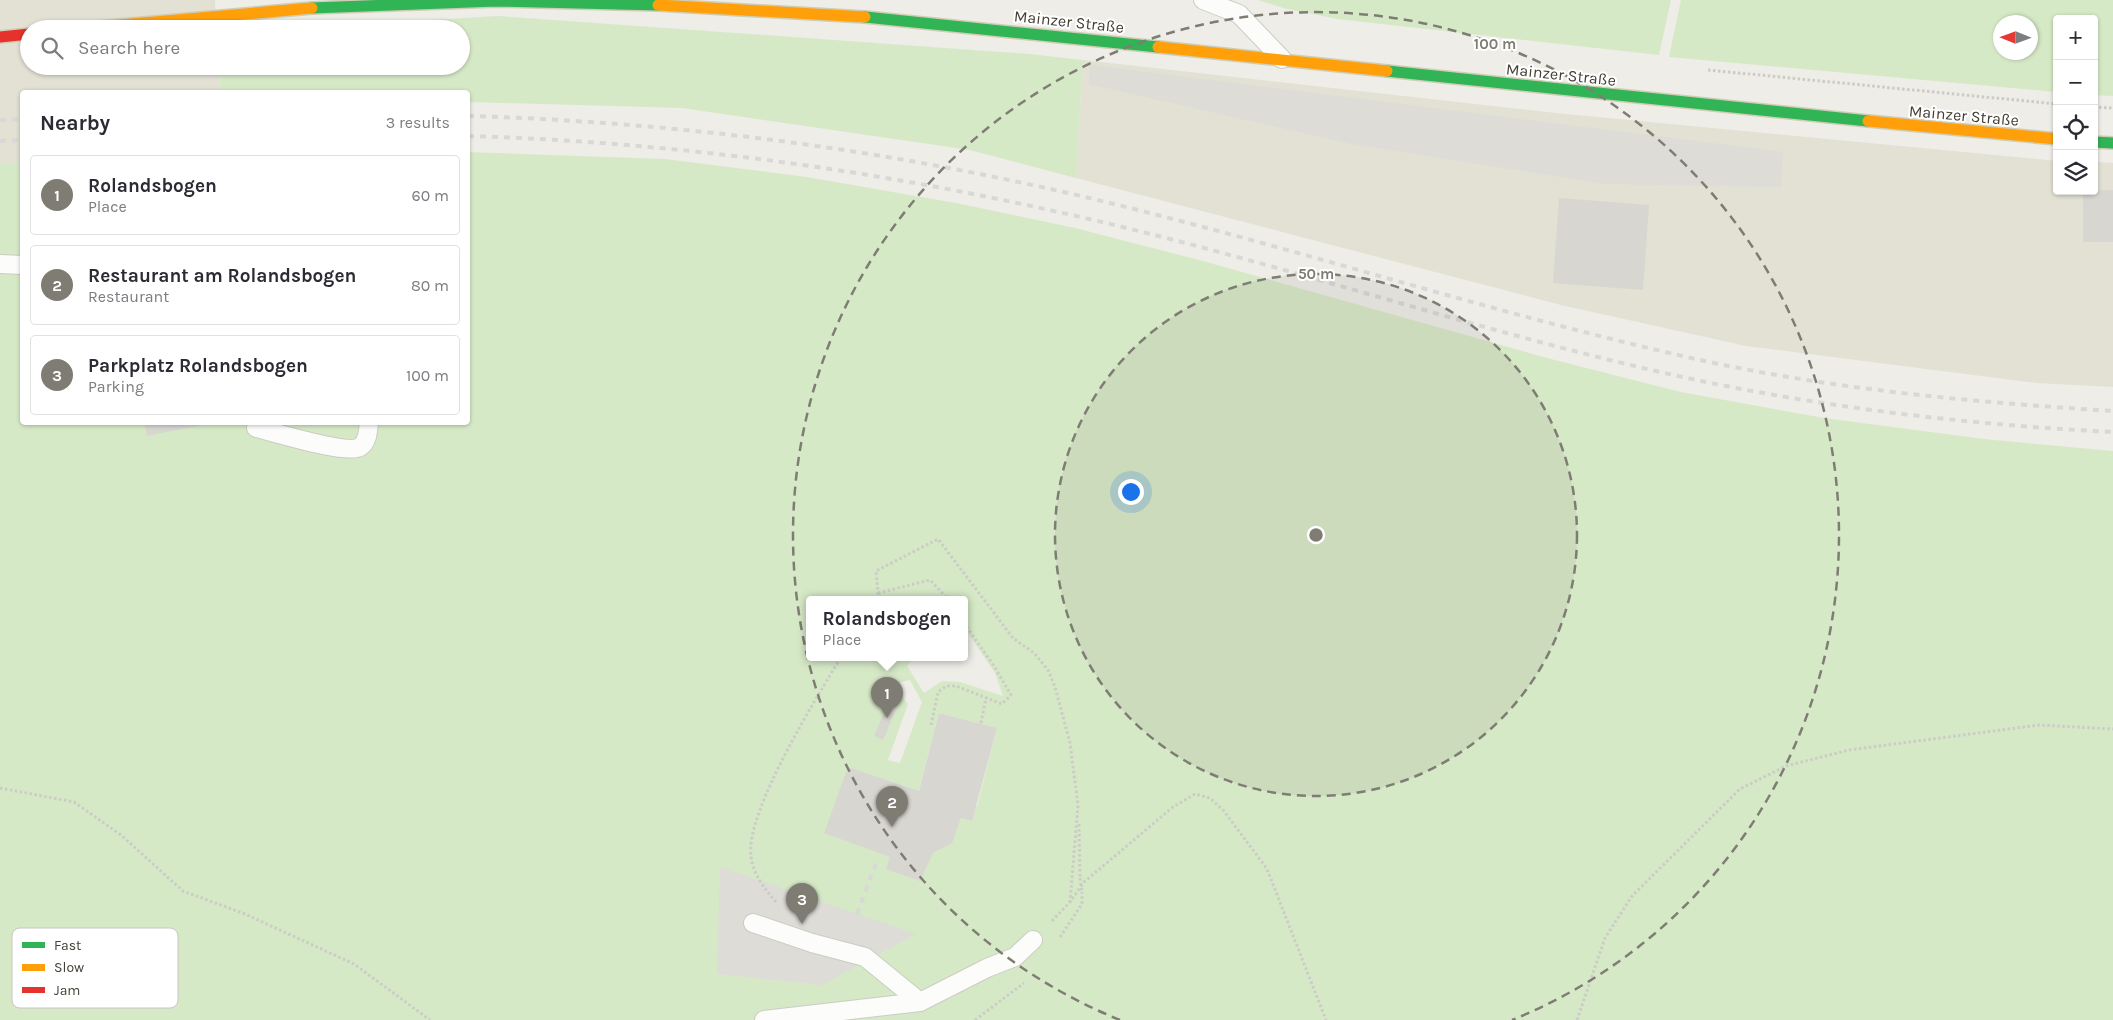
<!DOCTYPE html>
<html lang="en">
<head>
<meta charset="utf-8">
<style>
  body { margin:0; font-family:Karla,sans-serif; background:#f2f2f3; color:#2b2b33 }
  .controls { position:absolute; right:15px; top:15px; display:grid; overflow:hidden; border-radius:5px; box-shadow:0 1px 4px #0004 }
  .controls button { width:45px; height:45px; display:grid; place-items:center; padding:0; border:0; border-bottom:1px solid #e1e1e2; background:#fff; color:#2b2b33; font:25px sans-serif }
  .compass { position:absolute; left:1993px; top:15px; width:45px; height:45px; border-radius:50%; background:#fff; box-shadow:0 1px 4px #0004; rotate:271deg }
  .you { position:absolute; left:1130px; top:491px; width:18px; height:18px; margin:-12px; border:4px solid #fff; border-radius:50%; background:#1a73e8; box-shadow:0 0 0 8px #1a73e833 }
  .badge { display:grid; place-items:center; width:32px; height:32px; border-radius:50%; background:#7f7d73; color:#fff; font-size:16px; font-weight:700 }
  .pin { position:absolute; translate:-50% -41px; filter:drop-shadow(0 1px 2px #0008) }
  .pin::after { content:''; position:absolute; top:26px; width:18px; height:15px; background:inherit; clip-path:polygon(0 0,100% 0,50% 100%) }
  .popup { position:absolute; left:806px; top:596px; width:162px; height:65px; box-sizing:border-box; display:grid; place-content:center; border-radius:5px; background:#fff; filter:drop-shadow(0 1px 4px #0005); font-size:16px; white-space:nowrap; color:#7c7c81 }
  .popup b { font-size:19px; color:#2b2b33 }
  .popup::after { content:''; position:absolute; left:50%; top:100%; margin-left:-10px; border:10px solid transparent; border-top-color:#fff }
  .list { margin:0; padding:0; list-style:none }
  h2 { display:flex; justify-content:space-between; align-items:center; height:65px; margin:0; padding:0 20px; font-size:21px }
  h2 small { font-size:16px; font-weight:400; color:#7c7c81 }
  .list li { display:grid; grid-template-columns:32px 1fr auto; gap:15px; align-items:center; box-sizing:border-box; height:80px; margin:0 10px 10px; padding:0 10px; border:1px solid #e1e1e2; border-radius:5px }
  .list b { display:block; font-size:19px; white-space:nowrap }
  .list p { margin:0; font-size:16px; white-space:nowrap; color:#7c7c81 }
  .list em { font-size:16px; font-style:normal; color:#7c7c81 }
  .icon { flex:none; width:28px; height:28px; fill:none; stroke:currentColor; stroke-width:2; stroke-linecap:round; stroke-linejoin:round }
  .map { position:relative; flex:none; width:2113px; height:1020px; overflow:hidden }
  .search { position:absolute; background:#fff; box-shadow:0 1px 4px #0004; left:20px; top:20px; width:450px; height:55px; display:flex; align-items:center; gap:12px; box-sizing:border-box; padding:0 18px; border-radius:28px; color:#7c7c81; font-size:19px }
  .panel { position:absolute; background:#fff; box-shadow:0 1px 4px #0004; left:20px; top:90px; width:450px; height:335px; border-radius:5px }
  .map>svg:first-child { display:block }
  .residential { fill:#e2e1d4 }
  .green { fill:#d6e9c7; fill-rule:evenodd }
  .parking { fill:#dddcd7 }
  .building { fill:#d8d6d0 }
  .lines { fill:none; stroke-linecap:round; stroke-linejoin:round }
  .lane-casing { stroke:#cccbc5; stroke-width:20 }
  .fast-casing { stroke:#d0cdb5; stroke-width:14 }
  .slow-casing { stroke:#d0cdb5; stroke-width:14 }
  .jam-casing { stroke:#d0cdb5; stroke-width:14 }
  .path { stroke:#cccbc6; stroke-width:3; stroke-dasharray:2.5 2.5; stroke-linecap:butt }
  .lane { stroke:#fcfcfb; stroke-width:18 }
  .fast { stroke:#30b455; stroke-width:11 }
  .slow { stroke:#ff9f0a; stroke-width:11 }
  .jam { stroke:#e5322d; stroke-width:11 }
  .rail { stroke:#d8d8d7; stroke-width:4; stroke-dasharray:6 6; stroke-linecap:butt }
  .path-bridge { stroke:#cccbc6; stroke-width:3; stroke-dasharray:2.5 2.5; stroke-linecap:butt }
  .ring { fill:none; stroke:#7f7d73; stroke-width:2.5; stroke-dasharray:9 6 }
  .labels { text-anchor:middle; stroke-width:4; stroke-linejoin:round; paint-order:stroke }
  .street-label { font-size:16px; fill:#434034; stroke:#fff }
  .key { fill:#fff; stroke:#c7c6c2; stroke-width:1 }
  .key-label { font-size:14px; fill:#434034 }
  .centre { fill:#7f7d73; stroke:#fff; stroke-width:2.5 }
  .ring-label { font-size:15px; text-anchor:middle; font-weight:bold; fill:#7f7d73; stroke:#fff; stroke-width:4; stroke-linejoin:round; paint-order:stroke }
</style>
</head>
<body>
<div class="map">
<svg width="2113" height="1020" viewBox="0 0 2113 1020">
  <rect width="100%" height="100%" fill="#eeede7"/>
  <g class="residential">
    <path d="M0,0h215l1,29h-187v37h190l1,26h-198v70l-22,2z"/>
    <path d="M1083,60l473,53 501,48v30h37v-29l19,1v224l-77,-4 -290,-37 -185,-41 -485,-127z"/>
  </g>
  <g class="green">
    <path d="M1258,0h413l-12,55 -322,-36 -54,-11z"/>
    <path d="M1681,0h432v96l-19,-1v-76h-37v73l-388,-35zM2000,22h30v30h-30z"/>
    <path d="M498,16l532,38 53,6 -7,118 -106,-28 -288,-42 -214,-6v-10h-248l-1,-26h242v-37h-187z"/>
    <path d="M468,152l197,7 142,18 154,27 114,24 128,33 344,97 134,34 143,26 160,21 129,12v569h-2113v-856l22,-2v260h446zM810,599h154l1,30 30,44 8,23 -43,-14 -18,-1 -18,12 -17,-27 7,-9h-104zM910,680l12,22 -22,61 -12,-3 20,-56 -13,-16 3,-5zM939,713l58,15 -20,78 -58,-15z"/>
  </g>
  <g class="parking">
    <path d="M1090,65l693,87 -2,35 -176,-3 -254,-40 -262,-60z"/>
    <path d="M720,867l196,67 -94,51 -105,-11z"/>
  </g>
  <g class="building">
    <path d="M2113,190v52h-30v-51z"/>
    <path d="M1559,198l90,7 -6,85 -90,-7z"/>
    <path d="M144,422h68v1l-65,13z"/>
    <path d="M891,696l9,4 -17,40 -9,-4z"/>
    <path d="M939,713l58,15 -25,93 -11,-3 -9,25 -19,10 -13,28 -34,-12 4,-12 -66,-24 24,-66 71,24z"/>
  </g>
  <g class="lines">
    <defs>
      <g id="lane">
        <path d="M1203,0l36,14 43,45"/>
        <path d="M0,264l22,1"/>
        <path d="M256,428c18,4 91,27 104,19 8,-5 8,-16 9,-25"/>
        <path d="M753,923l59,20 53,14 55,45"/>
        <path d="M764,1020l156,-18 67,-34 28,-11 18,-17"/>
      </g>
      <g id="fast">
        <path d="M312,8l184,-7 162,4"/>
        <path d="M865,17l293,30"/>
        <path d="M1387,71l481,50"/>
        <path d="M2094,142l19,1"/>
      </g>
      <g id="slow">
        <path d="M658,5l207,12"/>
        <path d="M75,29l237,-21"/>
        <path d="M1158,47l229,24"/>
        <path d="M1868,121l189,18"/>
      </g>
      <path id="jam" d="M0,37l29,-3"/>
    </defs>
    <use href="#lane" class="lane-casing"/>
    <use href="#fast" class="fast-casing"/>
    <use href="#slow" class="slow-casing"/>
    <use href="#jam" class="jam-casing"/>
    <g class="path">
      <path d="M1708,70l349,34"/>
      <path d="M2094,107l19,1"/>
      <path d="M878,593l52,-13 18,19"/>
      <path d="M875,599l3,-6 -2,-22 62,-32 75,99 21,15 14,17 7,17 15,56 8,62 -8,97"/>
      <path d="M981,723l5,-25"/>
      <path d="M931,725l7,-33 8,-6h10l46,18 9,-9 -17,-29 -30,-43"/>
      <path d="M0,788l74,14 47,33 62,56 62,23 109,50 76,56"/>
      <path d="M1079,824l1,54"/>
      <path d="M776,902c-12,-14 -23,-28 -25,-46 -6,-44 66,-159 90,-199"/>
      <path d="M1052,921l18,-19 14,-20 89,-75 22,-13 15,4 14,13 43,58 59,151"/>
      <path d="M1060,937l22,-33v-12"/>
      <path d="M975,1020l49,-37"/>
      <path d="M1577,1020l28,-82 27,-42 108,-107 46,-23 63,-16 190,-25 74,4"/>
    </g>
    <use href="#lane" class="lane"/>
    <use href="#fast" class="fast"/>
    <use href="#slow" class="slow"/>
    <use href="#jam" class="jam"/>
    <g class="rail">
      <path d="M468,116c207,6 415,33 617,81 202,48 399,114 602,160 140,32 283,45 426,54"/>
      <path d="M0,120l22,-1"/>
      <path d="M468,136c205,6 408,34 608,80 206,47 405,117 611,162 140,30 284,47 426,54"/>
      <path d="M0,141l22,-1"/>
      <path d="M857,914l21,-56"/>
    </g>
    <path class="path-bridge" d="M1080,878l2,14"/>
  </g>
  <circle cx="1316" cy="535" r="261" fill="#7f7d73" fill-opacity=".12"/>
  <g class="ring">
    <circle cx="1316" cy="535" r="261"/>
    <path d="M1120 1020A523 523 0 1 1 1512 1020"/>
  </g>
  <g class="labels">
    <g class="street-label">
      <text transform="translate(1069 21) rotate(6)" y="6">Mainzer Straße</text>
      <text transform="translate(1561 74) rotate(6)" y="6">Mainzer Straße</text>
      <text transform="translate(1964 115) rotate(5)" y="6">Mainzer Straße</text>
    </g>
  </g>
  <rect x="12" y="928" width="166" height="80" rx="8" class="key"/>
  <rect x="22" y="942" width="23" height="6" fill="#30b455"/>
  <rect x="22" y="964" width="23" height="7" fill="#ff9f0a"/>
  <rect x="22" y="987" width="23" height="6" fill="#e5322d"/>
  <g class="key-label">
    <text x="54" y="950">Fast</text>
    <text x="54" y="972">Slow</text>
    <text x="54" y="995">Jam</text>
  </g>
  <circle cx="1316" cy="535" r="8" class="centre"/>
  <g class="ring-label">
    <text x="1495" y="49">100 m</text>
    <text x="1316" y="279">50 m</text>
  </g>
</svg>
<div class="controls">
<button>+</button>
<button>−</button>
<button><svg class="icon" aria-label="locate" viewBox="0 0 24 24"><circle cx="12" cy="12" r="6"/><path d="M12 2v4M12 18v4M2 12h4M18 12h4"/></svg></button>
<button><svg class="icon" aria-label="layers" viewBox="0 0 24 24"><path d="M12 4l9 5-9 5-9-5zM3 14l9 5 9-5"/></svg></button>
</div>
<svg class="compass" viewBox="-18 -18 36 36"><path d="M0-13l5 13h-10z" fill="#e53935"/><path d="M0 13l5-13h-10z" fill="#7c7c81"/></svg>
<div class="you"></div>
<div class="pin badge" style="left:887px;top:718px">1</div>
<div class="popup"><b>Rolandsbogen</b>Place</div>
<div class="pin badge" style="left:892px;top:827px">2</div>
<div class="pin badge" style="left:802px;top:924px">3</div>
<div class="search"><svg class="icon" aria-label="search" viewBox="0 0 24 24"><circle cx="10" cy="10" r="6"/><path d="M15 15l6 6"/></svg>Search here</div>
<section class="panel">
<h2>Nearby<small>3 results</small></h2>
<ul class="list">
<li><span class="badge">1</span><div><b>Rolandsbogen</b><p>Place</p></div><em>60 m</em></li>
<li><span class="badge">2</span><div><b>Restaurant am Rolandsbogen</b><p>Restaurant</p></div><em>80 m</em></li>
<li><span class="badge">3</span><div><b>Parkplatz Rolandsbogen</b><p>Parking</p></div><em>100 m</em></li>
</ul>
</section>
</div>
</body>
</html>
